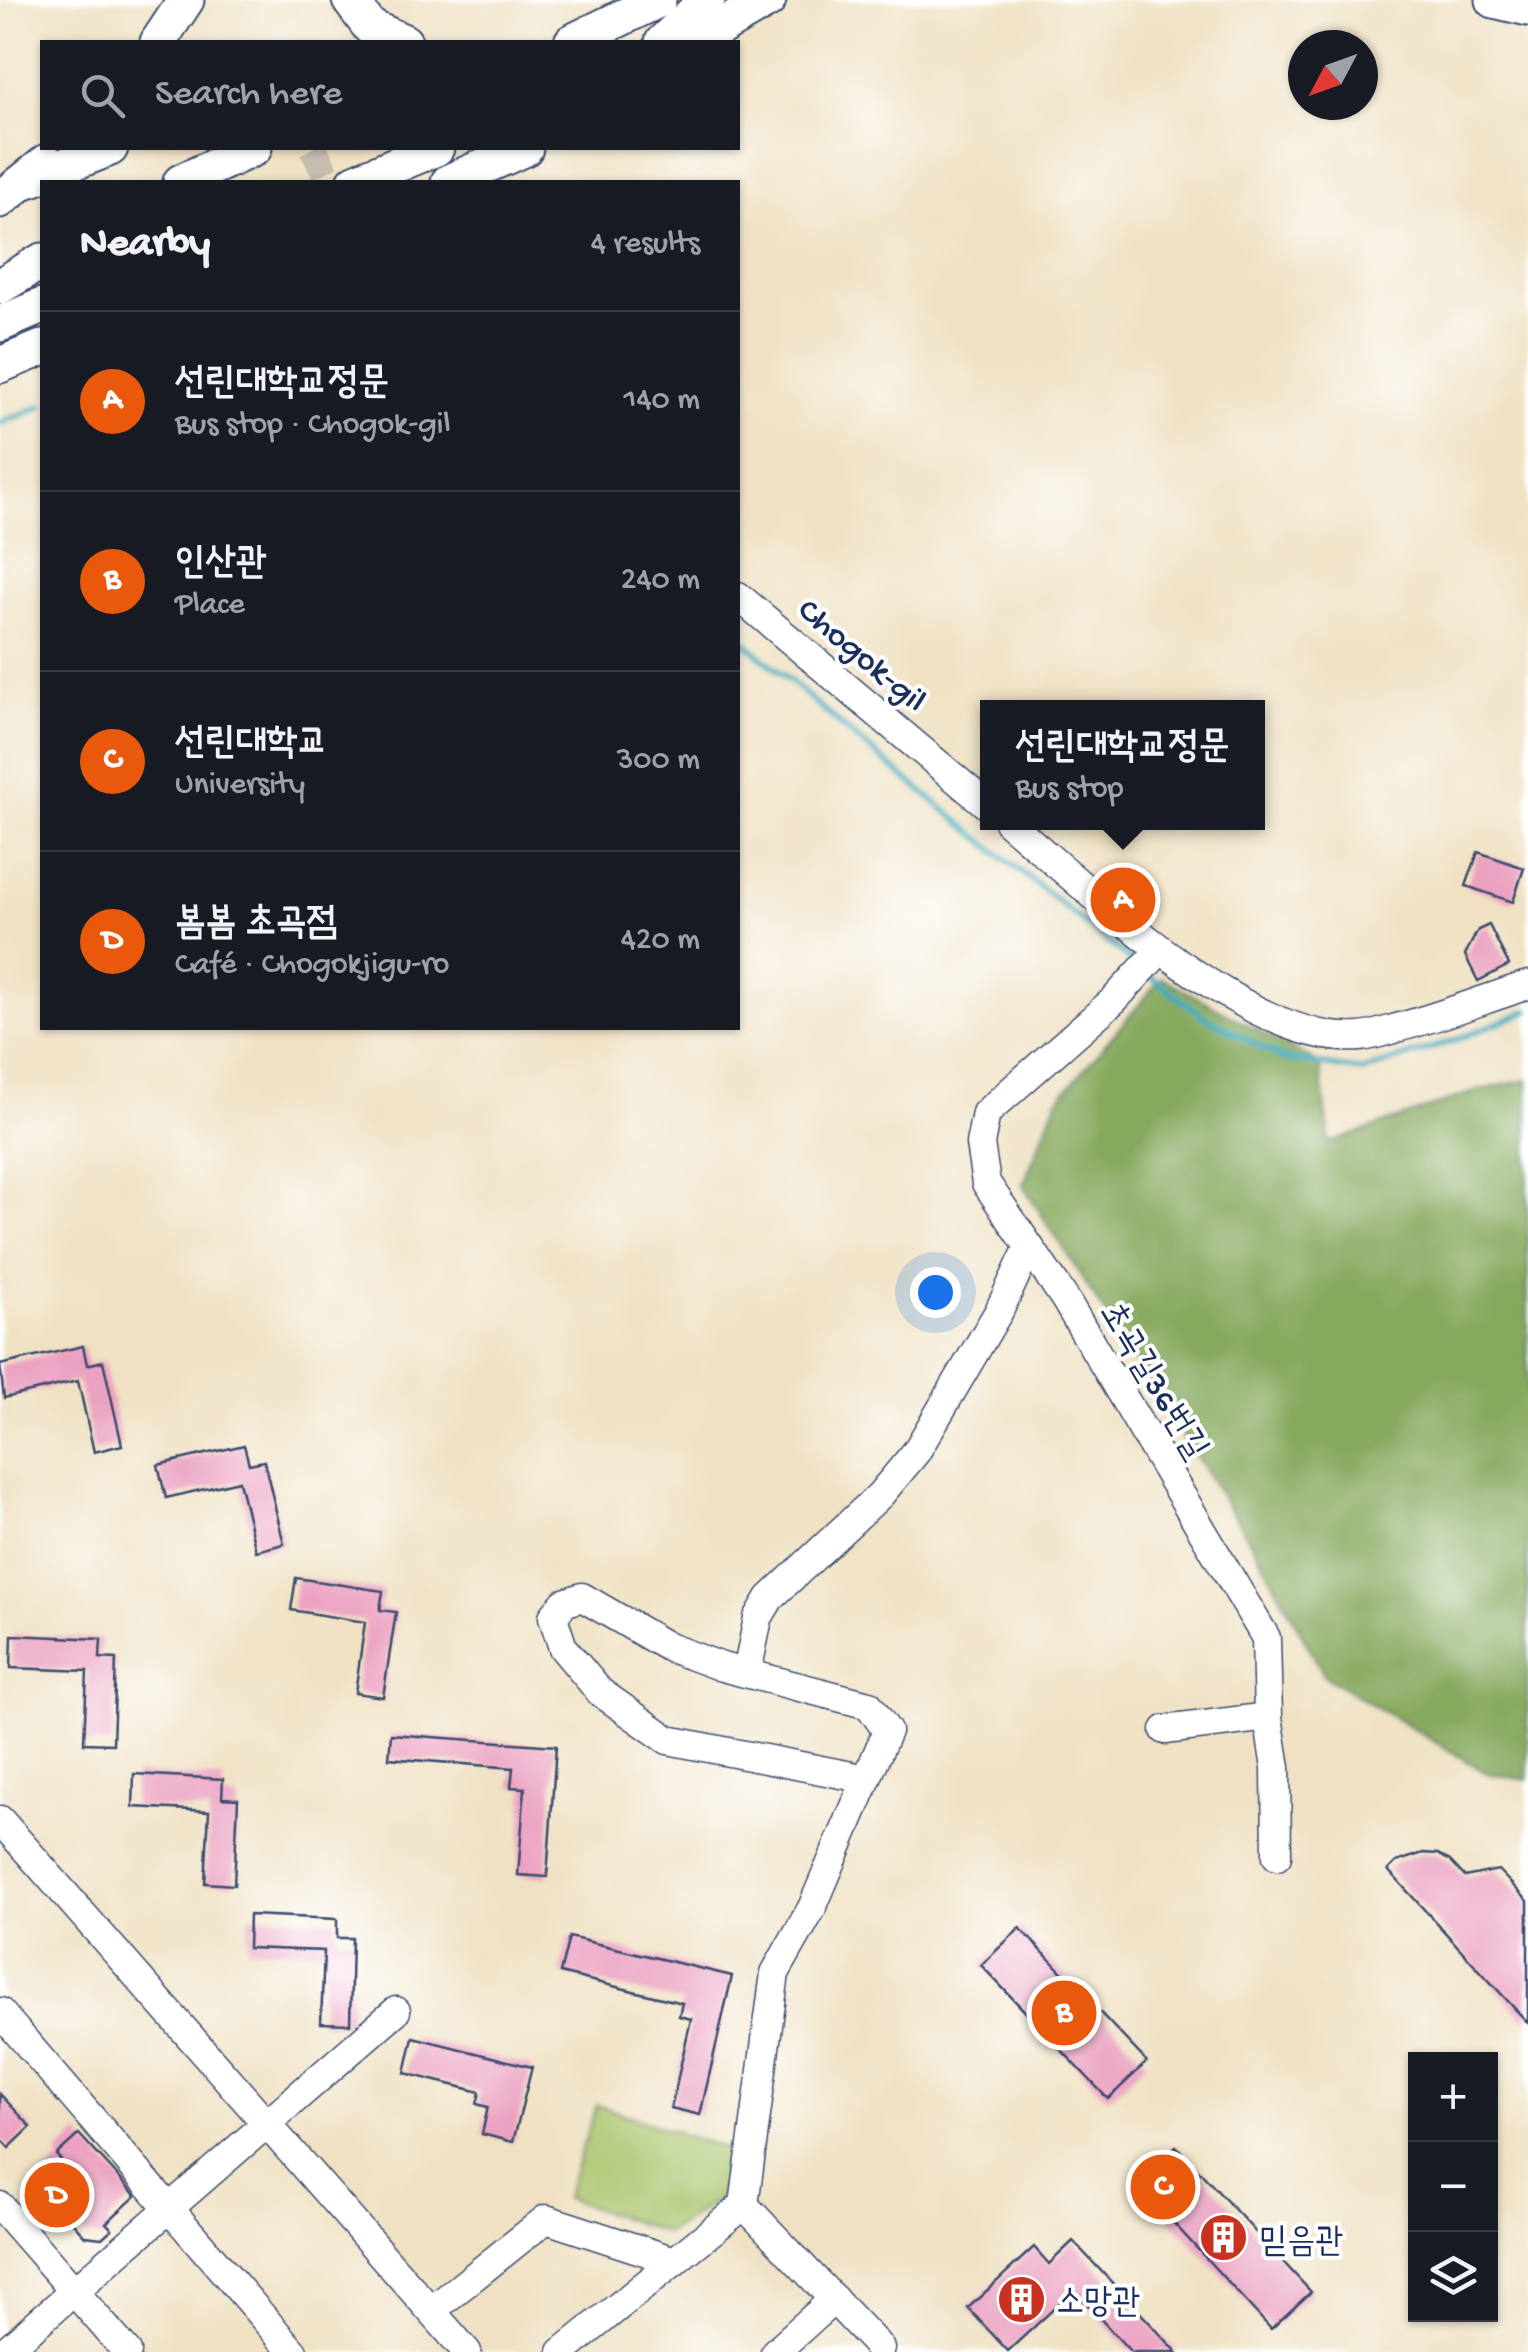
<!DOCTYPE html>
<html lang="en">
<head>
<meta charset="utf-8">
<style>
  body { margin:0; font-family:"Gochi Hand","Poor Story",sans-serif; background:#20242c; color:#f1f3f6 }
  .controls { position:absolute; right:30px; bottom:30px; display:grid; overflow:hidden; border-radius:0px; box-shadow:0 2px 8px #0004 }
  .controls button { width:90px; height:90px; display:grid; place-items:center; padding:0; border:0; border-bottom:2px solid #363941; background:#171b24; color:#f1f3f6; font:50px sans-serif }
  .compass { position:absolute; left:1288px; top:30px; width:90px; height:90px; border-radius:50%; background:#171b24; box-shadow:0 2px 8px #0004; rotate:229deg }
  .you { position:absolute; left:935px; top:1292px; width:35px; height:35px; margin:-25px; border:8px solid #fff; border-radius:50%; background:#1a73e8; box-shadow:0 0 0 15px #1a73e833 }
  .badge { display:grid; place-items:center; width:65px; height:65px; border-radius:50%; background:#ea580c; color:#fff; font-size:32px; font-weight:700 }
  .pin { position:absolute; translate:-50% -50%; border:5px solid #fff; box-shadow:0 2px 10px #0006 }
  .popup { position:absolute; left:980px; top:700px; width:285px; height:130px; box-sizing:border-box; display:grid; place-content:center; border-radius:0px; background:#171b24; filter:drop-shadow(0 2px 8px #0005); font-size:32px; white-space:nowrap; color:#9ea1a6 }
  .popup b { font-size:38px; color:#f1f3f6 }
  .popup::after { content:''; position:absolute; left:50%; top:100%; margin-left:-20px; border:20px solid transparent; border-top-color:#171b24 }
  .list { margin:0; padding:0; list-style:none }
  h2 { display:flex; justify-content:space-between; align-items:center; height:130px; margin:0; padding:0 40px; font-size:42px }
  h2 small { font-size:32px; font-weight:400; color:#9ea1a6 }
  .list li { display:grid; grid-template-columns:65px 1fr auto; gap:30px; align-items:center; box-sizing:border-box; height:180px; padding:0 40px; border-top:2px solid #363941 }
  .list b { display:block; font-size:38px; white-space:nowrap }
  .list p { margin:0; font-size:32px; white-space:nowrap; color:#9ea1a6 }
  .list em { font-size:32px; font-style:normal; color:#9ea1a6 }
  .icon { flex:none; width:55px; height:55px; fill:none; stroke:currentColor; stroke-width:2; stroke-linecap:round; stroke-linejoin:round }
  .map { position:relative; flex:none; width:1528px; height:2352px; overflow:hidden }
  .search { position:absolute; background:#171b24; box-shadow:0 2px 8px #0004; left:40px; top:40px; width:700px; height:110px; display:flex; align-items:center; gap:25px; box-sizing:border-box; padding:0 35px; border-radius:0px; color:#9ea1a6; font-size:38px }
  .panel { position:absolute; background:#171b24; box-shadow:0 2px 8px #0004; left:40px; top:180px; width:700px; height:850px; border-radius:0px }
  .map>svg:first-child { display:block }
  .green { fill:#a8c369; stroke:#627964; stroke-width:2.5 }
  .forest { fill:#86a95d; stroke:#506c5e; stroke-width:2.5 }
  .lines { fill:none; stroke-linecap:round; stroke-linejoin:round }
  .stream { stroke:#3ba9ba; stroke-width:6 }
  .building { fill:#eba1c1 }
  .minor-tunnel { stroke:#c5bdae; stroke-width:28; stroke-dasharray:28 14; stroke-linecap:butt }
  .minor-casing { stroke:#3b4a6d; stroke-width:31 }
  .major-casing { stroke:#3b4a6d; stroke-width:39 }
  .minor { stroke:#fff; stroke-width:28 }
  .major { stroke:#fff; stroke-width:35 }
  .labels { text-anchor:middle; stroke-width:8; stroke-linejoin:round; paint-order:stroke }
  .street-label { font-size:35px; fill:#1b2f5e; stroke:#fff }
  .poi-label { font-size:35px; fill:#1b2f5e; stroke:#fff; text-anchor:start }
</style>
</head>
<body>
<div class="map">
<svg width="1528" height="2352" viewBox="0 0 1528 2352">
  <rect width="100%" height="100%" fill="#fff"/>
  <filter id="ink" filterUnits="userSpaceOnUse"><feTurbulence type="fractalNoise" baseFrequency=".01" numOctaves="2"/><feDisplacementMap in="SourceGraphic" scale="20" xChannelSelector="R" yChannelSelector="G"/><feConvolveMatrix kernelMatrix="1 2 1 2 8 2 1 2 1" color-interpolation-filters="sRGB"/></filter>
  <filter id="wash" filterUnits="userSpaceOnUse"><feTurbulence type="fractalNoise" baseFrequency=".0048" numOctaves="4" result="noise"/><feDisplacementMap in="SourceGraphic" scale="40" xChannelSelector="R" yChannelSelector="G"/><feGaussianBlur stdDeviation="2.25" result="paint"/><feColorMatrix in="noise" values="0 0 0 0 0 0 0 0 0 0 0 0 0 0 0 0 0 1.4 0 .05"/><feComposite in="paint" operator="in"/></filter>
  <g filter="url(#wash)">
    <rect width="100%" height="100%" fill="#efe1c2"/>
    <path class="green" d="M597,2105l137,47 -16,49 -52,32 -101,-35z"/>
    <path class="forest" d="M1162,978l158,86 10,79 150,-53 48,-10v700l-41,-7 -162,-97 -65,-119 -237,-372 34,-84z"/>
    <g class="lines">
      <g class="stream">
        <path d="M0,423l42,-17"/>
        <path d="M738,636l118,102 280,227"/>
        <path d="M1146,973l56,42 81,44 80,12 84,-28 81,-32"/>
      </g>
    </g>
    <g id="blocks">
      <g class="building">
        <path d="M1478,852l46,16 -11,34 -47,-16z"/>
        <path d="M1489,925l20,40 -31,16 -13,-26 13,-25z"/>
        <path d="M83,1346l4,19 16,-4 19,84 -28,7 -16,-71 -74,17 -4,-33z"/>
        <path d="M244,1445l5,19 15,-3 20,83 -28,7 -17,-70 -73,17 -8,-33z"/>
        <path d="M296,1578l87,13 -3,19 16,2 -13,85 -28,-4 10,-71 -74,-12z"/>
        <path d="M12,1635l89,4 -1,19 16,1 -3,85 -29,-1 3,-72 -76,-3z"/>
        <path d="M391,1734l165,12 -9,131 -29,-2 7,-87 -14,-1 2,-19 -124,-10z"/>
        <path d="M134,1774l89,5 -1,19 16,1 -4,86 -29,-2 4,-72 -76,-4z"/>
        <path d="M1423,1853l15,1 12,7 15,16 33,-7 30,31v122l-140,-153 8,-8z"/>
        <path d="M249,1915l88,4v19h15l-2,86 -29,-1 3,-72 -76,-3z"/>
        <path d="M1020,1928l127,134 -39,37 -127,-134z"/>
        <path d="M569,1937l163,39 -32,139 -29,-7 20,-89 -12,-3 3,-13 -122,-30z"/>
        <path d="M413,2037l119,30 -19,75 -31,-8 6,-27 -11,-3 3,-12 -75,-19z"/>
        <path d="M0,2094l31,33 -22,21 -9,-10z"/>
        <path d="M79,2134l57,62 -30,27 6,6 -10,9 -17,-2 -49,-54 25,-22 -5,-5z"/>
        <path d="M1176,2146l135,146 -40,37 -134,-146z"/>
        <path d="M1073,2241l104,111h-46l-57,-62 -66,61 -40,-43 66,-61 15,17z"/>
      </g>
    </g>
  </g>
  <g filter="url(#ink)">
    <use href="#blocks" fill-opacity="0" stroke="#3b4a6d" stroke-width="2.5"/>
    <g class="lines">
      <path class="minor-tunnel" d="M313,148l17,34"/>
      <defs>
        <g id="minor">
          <path d="M738,596l250,210"/>
          <path d="M1008,822c81,68 242,224 352,215 12,-1 26,-6 37,-9 45,-12 88,-29 131,-43"/>
          <path d="M1160,950l-46,50 -128,113 -6,31 6,39 79,116 201,339 2,79 8,51 1,88"/>
          <path d="M747,1673l11,-55 12,-20 110,-103 36,-43 83,-141 30,-64"/>
          <path d="M1165,1730l103,-13"/>
          <path d="M0,1820l467,532"/>
          <path d="M0,2012l293,340"/>
          <path d="M744,2205l136,143 -2,4"/>
          <path d="M0,2206l127,146"/>
          <path d="M432,2310l114,-91 129,42"/>
          <path d="M4,2352l392,-341"/>
          <path d="M562,2352l182,-147 31,-232 37,-65 75,-177 -18,-26 -147,-38 -54,-20 -86,-50 -18,6 -11,14 10,31 37,44 68,48 199,39"/>
          <path d="M775,2352l59,-53"/>
        </g>
        <g id="major">
          <path d="M350,0l20,27 34,15"/>
          <path d="M1494,0l34,8"/>
          <path d="M158,42l28,-42"/>
          <path d="M572,42l86,-42"/>
          <path d="M663,42l44,-42"/>
          <path d="M695,42l73,-42"/>
          <path d="M31,179l79,-31"/>
          <path d="M181,182l73,-34"/>
          <path d="M355,182l81,-34"/>
          <path d="M449,182l76,-34"/>
          <path d="M0,200l47,-38"/>
          <path d="M0,286l42,-25"/>
          <path d="M0,324l42,-18"/>
          <path d="M0,365l42,-17"/>
        </g>
      </defs>
      <use href="#minor" class="minor-casing"/>
      <use href="#major" class="major-casing"/>
      <use href="#minor" class="minor"/>
      <use href="#major" class="major"/>
    </g>
  </g>
  <defs>
    <symbol id="building-disc" viewBox="-11 -11 22 22"><circle r="9.5" fill="#c8321e" stroke="#fff"/><path d="M-4-6H4V6H1V3H-1V6H-4ZM-2.5-4.3h1.7v1.8h-1.7ZM.8-4.3h1.7v1.8H.8ZM-2.5-1h1.7V.8h-1.7ZM.8-1h1.7V.8H.8Z" fill="#fff"/></symbol>
  </defs>
  <g fill-rule="evenodd">
    <use href="#building-disc" x="1196" y="2210" width="55" height="55"/>
    <use href="#building-disc" x="994" y="2272" width="55" height="55"/>
  </g>
  <g class="labels">
    <g class="street-label">
      <text transform="translate(864 653) rotate(40)" y="12">Chogok-gil</text>
      <text transform="translate(1156 1379) rotate(59)" y="12">초곡길36번길</text>
    </g>
    <g class="poi-label">
      <text x="1259" y="2250">믿음관</text>
      <text x="1056" y="2311">소망관</text>
    </g>
  </g>
</svg>
<div class="controls">
<button>+</button>
<button>−</button>
<button><svg class="icon" aria-label="layers" viewBox="0 0 24 24"><path d="M12 4l9 5-9 5-9-5zM3 14l9 5 9-5"/></svg></button>
</div>
<svg class="compass" viewBox="-18 -18 36 36"><path d="M0-13l5 13h-10z" fill="#e53935"/><path d="M0 13l5-13h-10z" fill="#9ea1a6"/></svg>
<div class="you"></div>
<div class="pin badge" style="left:1123px;top:900px">A</div>
<div class="popup"><b>선린대학교정문</b>Bus stop</div>
<div class="pin badge" style="left:1064px;top:2013px">B</div>
<div class="pin badge" style="left:1163px;top:2187px">C</div>
<div class="pin badge" style="left:57px;top:2195px">D</div>
<div class="search"><svg class="icon" aria-label="search" viewBox="0 0 24 24"><circle cx="10" cy="10" r="6"/><path d="M15 15l6 6"/></svg>Search here</div>
<section class="panel">
<h2>Nearby<small>4 results</small></h2>
<ul class="list">
<li><span class="badge">A</span><div><b>선린대학교정문</b><p>Bus stop · Chogok-gil</p></div><em>140 m</em></li>
<li><span class="badge">B</span><div><b>인산관</b><p>Place</p></div><em>240 m</em></li>
<li><span class="badge">C</span><div><b>선린대학교</b><p>University</p></div><em>300 m</em></li>
<li><span class="badge">D</span><div><b>봄봄 초곡점</b><p>Café · Chogokjigu-ro</p></div><em>420 m</em></li>
</ul>
</section>
</div>
</body>
</html>
